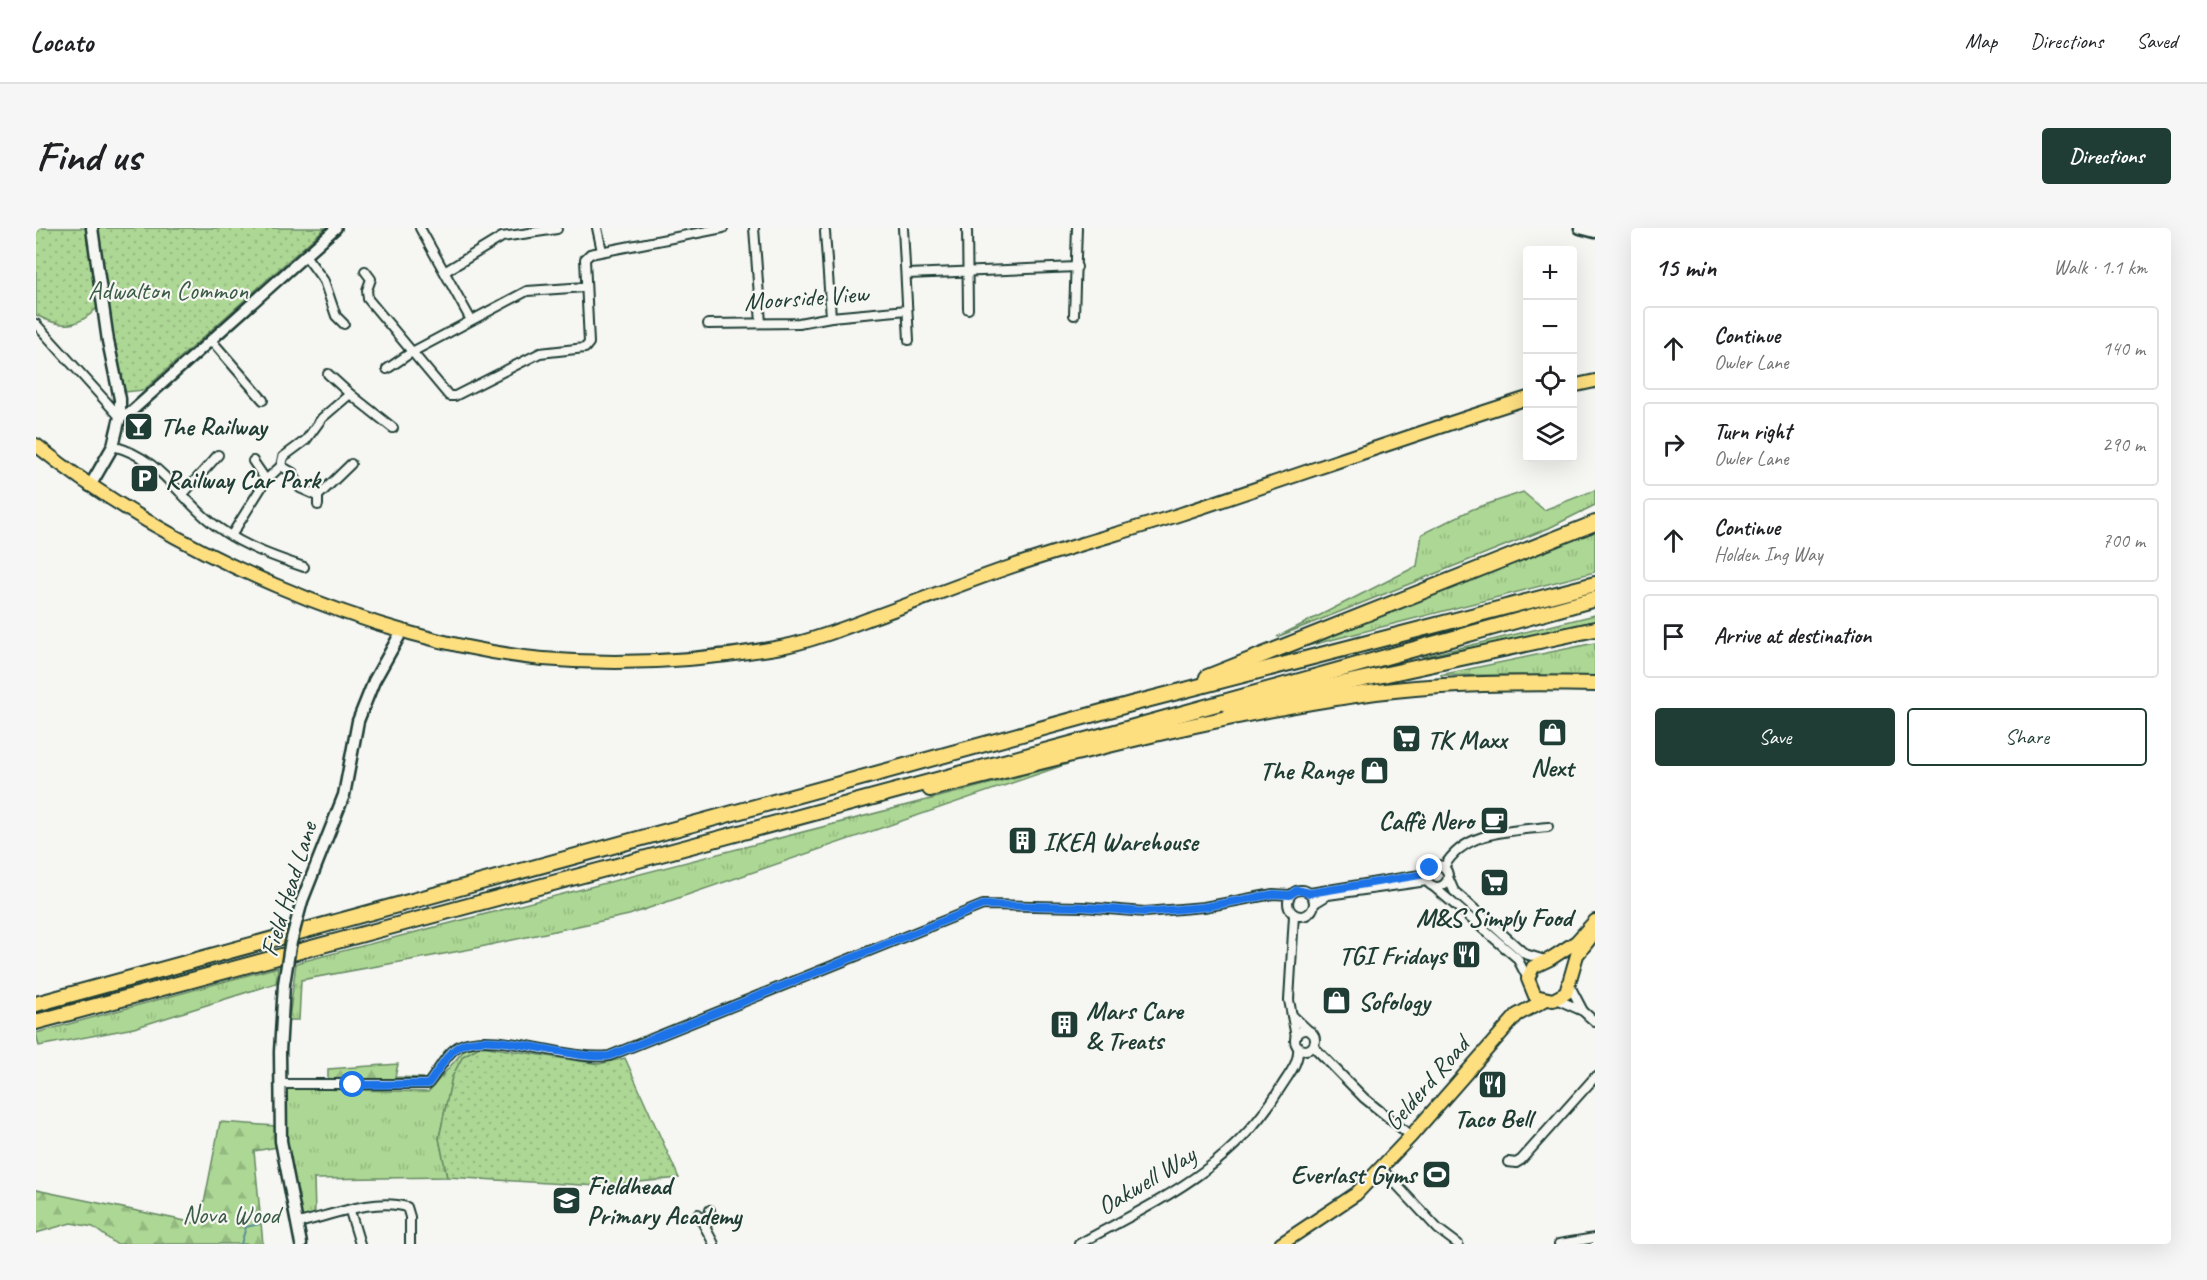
<!DOCTYPE html>
<html lang="en">
<head>
<meta charset="utf-8">
<style>
  body { margin:0; font-family:Caveat,sans-serif; background:#f6f6f6; color:#202124 }
  .controls { position:absolute; right:18px; top:18px; display:grid; overflow:hidden; border-radius:6px; box-shadow:0 6px 24px #0002 }
  .controls button { width:54px; height:54px; display:grid; place-items:center; padding:0; border:0; border-bottom:2px solid #e0e0e0; background:#fff; color:#202124; font:30px sans-serif }
  .stop { position:absolute; width:18px; height:18px; margin:-14px; border:4px solid #1a73e8; border-radius:50%; background:#fff }
  .stop.end { background:#1a73e8; border-color:#fff; box-shadow:0 2px 6px #0008 }
  .list { margin:0; padding:0; list-style:none }
  h2 { display:flex; justify-content:space-between; align-items:center; height:78px; margin:0; padding:0 24px; font-size:26px }
  h2 small { font-size:20px; font-weight:400; color:#757577 }
  .list li { display:grid; grid-template-columns:39px 1fr auto; gap:18px; align-items:center; box-sizing:border-box; height:84px; margin:0 12px 12px; padding:0 12px; border:2px solid #e0e0e0; border-radius:6px }
  .list b { display:block; font-size:22px; white-space:nowrap }
  .list p { margin:0; font-size:20px; white-space:nowrap; color:#757577 }
  .list em { font-size:20px; font-style:normal; color:#757577 }
  .actions { display:flex; gap:12px; padding:18px 24px }
  .actions a { flex:1; padding:14px 0; border:2px solid #1f3d34; border-radius:6px; text-align:center; font-size:21px; color:#1f3d34 }
  .actions .main { background:#1f3d34; color:#fff }
  .icon { flex:none; width:33px; height:33px; fill:none; stroke:currentColor; stroke-width:2; stroke-linecap:round; stroke-linejoin:round }
  .map { position:relative; flex:none; width:1559px; height:1016px; overflow:hidden; border-radius:6px }
  header { display:flex; align-items:center; gap:36px; box-sizing:border-box; height:84px; padding:0 30px; background:#fff; border-bottom:2px solid #e0e0e0 }
  header strong { font-size:28px }
  nav { display:flex; gap:33px; margin-inline-start:auto; font-size:21px }
  .intro { display:flex; align-items:center; justify-content:space-between; box-sizing:border-box; height:144px; padding:0 36px }
  h1 { margin:0; font-size:42px }
  .button { padding:15px 27px; border-radius:6px; background:#1f3d34; color:#fff; font-size:21px; font-weight:700 }
  main { display:flex; gap:36px; padding:0 36px }
  aside { flex:1; background:#fff; border-radius:6px; box-shadow:0 6px 24px #0002 }
  .map>svg:first-child { display:block }
  .grass { fill:url(#grass-tufts); stroke:#668a64; stroke-width:1.5 }
  .forest { fill:url(#forest-firs); stroke:#668a64; stroke-width:1.5 }
  .park { fill:url(#park-dots); stroke:#668a64; stroke-width:1.5 }
  .lines { fill:none; stroke-linecap:round; stroke-linejoin:round }
  .stream { stroke:#568f99; stroke-width:2 }
  .minor-casing { stroke:#1f3d34; stroke-width:12 }
  .tertiary-casing { stroke:#1f3d34; stroke-width:14 }
  .secondary-casing { stroke:#1f3d34; stroke-width:15 }
  .primary-casing { stroke:#1f3d34; stroke-width:16 }
  .trunk-casing { stroke:#1f3d34; stroke-width:16 }
  .motorway-casing { stroke:#1f3d34; stroke-width:18 }
  .minor { stroke:#f6f6f2; stroke-width:8 }
  .tertiary { stroke:#f6f6f2; stroke-width:9 }
  .secondary { stroke:#f6f6f2; stroke-width:10 }
  .primary { stroke:#fedf80; stroke-width:12 }
  .trunk { stroke:#fedf80; stroke-width:12 }
  .motorway { stroke:#fedf80; stroke-width:14 }
  .secondary-bridge-casing { stroke:#1f3d34; stroke-width:15; stroke-linecap:butt }
  .secondary-bridge { stroke:#f6f6f2; stroke-width:10 }
  .route { stroke:#1a73e8; stroke-width:8 }
  .labels { text-anchor:middle; stroke-width:4.5; stroke-linejoin:round; paint-order:stroke }
  .park-label { font-size:26px; fill:#3b5c47; stroke:#f6f6f2 }
  .street-label { font-size:26px; fill:#1f3d34; stroke:#f6f6f2 }
  .poi-label { font-size:26px; font-weight:bold; fill:#1f3d34; stroke:#f6f6f2; text-anchor:start }
</style>
</head>
<body>
<header>
<strong>Locato</strong>
<nav><a>Map</a><a>Directions</a><a>Saved</a></nav>
</header>
<div class="intro"><h1>Find us</h1><a class="button">Directions</a></div>
<main>
<div class="map">
<svg width="1559" height="1016" viewBox="0 0 1559 1016">
  <defs>
    <pattern id="grass-tufts" width="24" height="20" patternUnits="userSpaceOnUse" patternTransform="scale(1.5)"><rect width="24" height="20" fill="#add794"/><path d="M3 7l-1-3M5 7V3M7 7l1-3M15 17l-1-3M17 17v-4M19 17l1-3" fill="none" stroke="#94b980"/></pattern>
    <pattern id="forest-firs" width="22" height="20" patternUnits="userSpaceOnUse" patternTransform="scale(1.5)"><rect width="22" height="20" fill="#add794"/><path d="M5 1l3.5 6h-7zM16 11l3.5 6h-7z" fill="#94b980"/></pattern>
    <pattern id="park-dots" width="8" height="8" patternUnits="userSpaceOnUse" patternTransform="scale(1.5)"><rect width="8" height="8" fill="#add794"/><path d="M2 2h.1M6 6h.1" fill="none" stroke="#94b980" stroke-width="1.8" stroke-linecap="round"/></pattern>
  </defs>
  <rect width="100%" height="100%" fill="#f6f6f2"/>
  <filter id="ink" filterUnits="userSpaceOnUse"><feTurbulence type="fractalNoise" baseFrequency=".0167" numOctaves="2"/><feDisplacementMap in="SourceGraphic" scale="12" xChannelSelector="R" yChannelSelector="G"/><feConvolveMatrix kernelMatrix="1 2 1 2 8 2 1 2 1" color-interpolation-filters="sRGB"/></filter>
  <g filter="url(#ink)">
    <g class="grass">
      <path d="M1559,262v15l-46,23 -272,109 140,-71 5,-32 51,-25 50,-17 21,18z"/>
      <path d="M1559,302v42l-299,77z"/>
      <path d="M1559,387v9l-173,33z"/>
      <path d="M1559,415v33l-155,-1z"/>
      <path d="M1034,535l-441,152 -158,34 -170,31 -2,40h-10l7,-57z"/>
      <path d="M242,739l-2,16 -142,45 -95,18 -3,-13z"/>
      <path d="M445,818l-18,10 -11,21 -13,61 8,39 -133,2 1,35 -15,3 -15,-75 -1,-54 144,4 37,-43z"/>
    </g>
    <g class="forest">
      <path d="M362,836l-3,13 28,1 -2,3 -93,-1v-11z"/>
      <path d="M184,894l56,4 1,21 -23,4 9,93h-147l-23,-17 -22,-4 -35,10v-43l164,34z"/>
    </g>
    <g class="park">
      <path d="M0,0h50l11,80c-20,21 -36,20 -61,7z"/>
      <path d="M61,0h228l-181,162 -19,2 -14,-69z"/>
      <path d="M445,818l118,18 26,-6 54,120 -80,8 -152,-9 -8,-39 13,-61 11,-21z"/>
    </g>
    <g class="lines">
      <path class="stream" d="M205,1016l5,-17 13,-3"/>
      <defs>
        <g id="minor">
          <path d="M384,0l51,92"/>
          <path d="M561,0l5,23"/>
          <path d="M718,0l7,95"/>
          <path d="M867,0l6,112"/>
          <path d="M931,0l1,81"/>
          <path d="M789,4l6,85"/>
          <path d="M269,27l19,26 12,35 8,8"/>
          <path d="M329,43l6,8 -4,11 1,9 81,97h6l85,-43 45,-5 4,-5 -4,-84 5,-5 133,-26"/>
          <path d="M410,43l56,-34 55,-8"/>
          <path d="M871,46l170,-7"/>
          <path d="M1038,87l3,-87"/>
          <path d="M0,96l84,93"/>
          <path d="M672,96l91,-1 32,-6 76,-7"/>
          <path d="M175,112l52,60"/>
          <path d="M351,141l25,-17 115,-61 59,-4"/>
          <path d="M292,146l22,20"/>
          <path d="M77,218c45,12 60,43 93,72 29,25 62,37 98,49"/>
          <path d="M217,233l13,19"/>
          <path d="M245,238l12,7 7,15 18,8 33,-32"/>
          <path d="M147,266l35,-39"/>
          <path d="M282,268v9"/>
          <path d="M195,308l35,-56 15,-14 2,-9 23,-17 16,-22 28,-24 43,34"/>
          <circle cx="1401" cy="648" r="11"/>
          <path d="M1408,639c21,-37 67,-36 104,-40"/>
          <path d="M1412,649l6,14 71,63 20,6"/>
          <path d="M1398,659l83,71 11,21"/>
          <circle cx="1265" cy="675" r="13"/>
          <path d="M1274,665l116,-19"/>
          <path d="M1279,675l13,-8 99,-14"/>
          <path d="M1258,687l-5,85 7,37"/>
          <path d="M1533,756l14,27"/>
          <path d="M1520,771l27,12 12,11"/>
          <path d="M1256,787l17,16"/>
          <circle cx="1269" cy="812" r="10"/>
          <path d="M1277,818l51,52 47,38"/>
          <path d="M244,856h148c10,-12 19,-33 33,-39 34,-15 106,16 148,11l374,-151 100,2 62,5 59,-5 69,-13 17,1"/>
          <path d="M1472,934l8,1 5,-3 74,-83"/>
          <path d="M1345,940l57,61 20,15"/>
          <path d="M314,983l10,33"/>
          <path d="M662,986l16,30"/>
          <path d="M262,995c32,-7 76,-26 109,-16l3,10v27"/>
          <path d="M670,1000l4,-18"/>
          <path d="M1043,1016c80,-44 153,-75 202,-157 8,-13 19,-25 17,-41"/>
          <path d="M1523,1016l36,-6"/>
        </g>
        <path id="tertiary" d="M84,189l12,-6 204,-183"/>
        <g id="secondary">
          <path d="M1544,0l15,4"/>
          <path d="M54,258l23,-40 7,-29v-18l-12,-58 -16,-113"/>
          <path d="M266,673l42,-106 14,-74 16,-40 28,-50"/>
          <path d="M248,756l-4,68 1,89 20,103"/>
        </g>
        <g id="primary">
          <path d="M1559,693l-19,21 -26,17 -17,8 -5,12 7,17 18,4 13,-7 11,-38 18,-23"/>
          <path d="M1245,1016l75,-50 55,-58 106,-121 28,-15"/>
        </g>
        <g id="trunk">
          <path d="M1536,158l23,-5"/>
          <path d="M0,217c130,105 340,198 507,214 80,7 159,2 238,-12 30,-6 61,-18 90,-29 48,-17 95,-36 142,-52 56,-19 112,-34 168,-52 115,-38 230,-79 347,-116"/>
        </g>
        <g id="motorway">
          <path d="M1171,449l388,-154"/>
          <path d="M1194,480l365,-79"/>
          <path d="M894,561c141,-34 282,-73 425,-94 79,-12 160,-13 240,-11"/>
          <path d="M0,776l1095,-300 464,-120"/>
          <path d="M0,794l1083,-291 476,-132"/>
        </g>
      </defs>
      <use href="#minor" class="minor-casing"/>
      <use href="#tertiary" class="tertiary-casing"/>
      <use href="#secondary" class="secondary-casing"/>
      <use href="#primary" class="primary-casing"/>
      <use href="#trunk" class="trunk-casing"/>
      <use href="#motorway" class="motorway-casing"/>
      <use href="#minor" class="minor"/>
      <use href="#tertiary" class="tertiary"/>
      <use href="#secondary" class="secondary"/>
      <use href="#primary" class="primary"/>
      <use href="#trunk" class="trunk"/>
      <use href="#motorway" class="motorway"/>
      <defs>
        <path id="secondary-bridge" d="M248,756l6,-38 12,-45"/>
      </defs>
      <use href="#secondary-bridge" class="secondary-bridge-casing"/>
      <use href="#secondary-bridge" class="secondary-bridge"/>
    </g>
  </g>
  <g class="lines" filter="url(#ink)">
    <path class="route" d="M317,857l75,-1c10,-12 19,-32 33,-39 33,-15 107,15 148,11l374,-151 100,2 62,5 59,-5 70,-13 16,1 7,-5 13,3 116,-19 4,-6"/>
  </g>
  <defs>
    <symbol id="bar-square" viewBox="-11 -11 22 22"><rect x="-9" y="-9" width="18" height="18" rx="4" fill="#1f3d34" stroke="#f6f6f2"/><path d="M-6-5H6L.8 .8V4.5H3.5V6h-7V4.5H-.8V.8Z" fill="#fff"/></symbol>
    <symbol id="parking-square" viewBox="-11 -11 22 22"><rect x="-9" y="-9" width="18" height="18" rx="4" fill="#1f3d34" stroke="#f6f6f2"/><path d="M-3.5-5.5H1a3.5 3.5 0 0 1 0 7H-1V5.5H-3.5ZM-1-3.4V-.6H.8a1.4 1.4 0 0 0 0-2.8Z" fill="#fff"/></symbol>
    <symbol id="shop-square" viewBox="-11 -11 22 22"><rect x="-9" y="-9" width="18" height="18" rx="4" fill="#1f3d34" stroke="#f6f6f2"/><path d="M-5-2.5h2.3a2.7 3.5 0 0 1 5.4 0H5L5.5 6h-11ZM-1.5-2.5h3a1.5 2.3 0 0 0-3 0Z" fill="#fff"/></symbol>
    <symbol id="supermarket-square" viewBox="-11 -11 22 22"><rect x="-9" y="-9" width="18" height="18" rx="4" fill="#1f3d34" stroke="#f6f6f2"/><path d="M-6-5.5h2.5l.6 2H6L4.5 2H-2.5L-4.4-4H-6ZM-1.5 3.2a1.3 1.3 0 1 0 .1 0ZM3 3.2a1.3 1.3 0 1 0 .1 0Z" fill="#fff"/></symbol>
    <symbol id="cafe-square" viewBox="-11 -11 22 22"><rect x="-9" y="-9" width="18" height="18" rx="4" fill="#1f3d34" stroke="#f6f6f2"/><path d="M-5.5-4.5H6V0H3Q3 3.5 0 3.5H-2.5Q-5.5 3.5-5.5 0ZM3-3.2v2h1.7v-2ZM-6 4.5H4V6H-6Z" fill="#fff"/></symbol>
    <symbol id="building-square" viewBox="-11 -11 22 22"><rect x="-9" y="-9" width="18" height="18" rx="4" fill="#1f3d34" stroke="#f6f6f2"/><path d="M-4-6H4V6H1V3H-1V6H-4ZM-2.5-4.3h1.7v1.8h-1.7ZM.8-4.3h1.7v1.8H.8ZM-2.5-1h1.7V.8h-1.7ZM.8-1h1.7V.8H.8Z" fill="#fff"/></symbol>
    <symbol id="restaurant-square" viewBox="-11 -11 22 22"><rect x="-9" y="-9" width="18" height="18" rx="4" fill="#1f3d34" stroke="#f6f6f2"/><path d="M-5-6h1v4h1v-4h1v4h1v-4h1v5L-1.5 .5V6h-2V.5L-5-1ZM5-6V6H3V1.5H1.5Q1.5-4 5-6Z" fill="#fff"/></symbol>
    <symbol id="stadium-square" viewBox="-11 -11 22 22"><rect x="-9" y="-9" width="18" height="18" rx="4" fill="#1f3d34" stroke="#f6f6f2"/><path d="M0-5a6.5 5 0 1 0 0 10a6.5 5 0 1 0 0-10ZM-3.5-1.8h7v3.6h-7Z" fill="#fff"/></symbol>
    <symbol id="school-square" viewBox="-11 -11 22 22"><rect x="-9" y="-9" width="18" height="18" rx="4" fill="#1f3d34" stroke="#f6f6f2"/><path d="M0-5L7-2L0 1L-7-2ZM-4 1L0 2.5L4 1V4Q0 6-4 4Z" fill="#fff"/></symbol>
  </defs>
  <g fill-rule="evenodd">
    <use href="#bar-square" x="86" y="182" width="33" height="33"/>
    <use href="#parking-square" x="92" y="234" width="33" height="33"/>
    <use href="#shop-square" x="1500" y="488" width="33" height="33"/>
    <use href="#supermarket-square" x="1354" y="494" width="33" height="33"/>
    <use href="#shop-square" x="1322" y="526" width="33" height="33"/>
    <use href="#cafe-square" x="1442" y="576" width="33" height="33"/>
    <use href="#building-square" x="970" y="596" width="33" height="33"/>
    <use href="#supermarket-square" x="1442" y="638" width="33" height="33"/>
    <use href="#restaurant-square" x="1414" y="710" width="33" height="33"/>
    <use href="#shop-square" x="1284" y="756" width="33" height="33"/>
    <use href="#building-square" x="1012" y="780" width="33" height="33"/>
    <use href="#restaurant-square" x="1440" y="840" width="33" height="33"/>
    <use href="#stadium-square" x="1384" y="930" width="33" height="33"/>
    <use href="#school-square" x="514" y="956" width="33" height="33"/>
  </g>
  <g class="labels">
    <g class="park-label">
      <text x="132" y="71">Adwalton Common</text>
      <text x="195" y="995">Nova Wood</text>
    </g>
    <g class="street-label">
      <text transform="translate(770 69) rotate(-4)" y="9">Moorside View</text>
      <text transform="translate(252 661) rotate(-73)" y="9">Field Head Lane</text>
      <text transform="translate(1390 855) rotate(-49)" y="9">Gelderd Road</text>
      <text transform="translate(1110 952) rotate(-31)" y="9">Oakwell Way</text>
    </g>
    <g class="poi-label">
      <text x="124" y="207">The Railway</text>
      <text x="129" y="260">Railway Car Park</text>
      <text x="1391" y="520">TK Maxx</text>
      <text x="1516" y="548" text-anchor="middle">Next</text>
      <text x="1317" y="551" text-anchor="end">The Range</text>
      <text x="1438" y="601" text-anchor="end">Caffè Nero</text>
      <text x="1007" y="622">IKEA Warehouse</text>
      <text x="1458" y="698" text-anchor="middle">M&amp;S Simply Food</text>
      <text x="1410" y="736" text-anchor="end">TGI Fridays</text>
      <text x="1322" y="782">Sofology</text>
      <text x="1050" y="791">Mars Care<tspan x="1050" dy="30">&amp; Treats</tspan></text>
      <text x="1457" y="899" text-anchor="middle">Taco Bell</text>
      <text x="1380" y="955" text-anchor="end">Everlast Gyms</text>
      <text x="551" y="966">Fieldhead<tspan x="551" dy="30">Primary Academy</tspan></text>
    </g>
  </g>
</svg>
<div class="controls">
<button>+</button>
<button>−</button>
<button><svg class="icon" aria-label="locate" viewBox="0 0 24 24"><circle cx="12" cy="12" r="6"/><path d="M12 2v4M12 18v4M2 12h4M18 12h4"/></svg></button>
<button><svg class="icon" aria-label="layers" viewBox="0 0 24 24"><path d="M12 4l9 5-9 5-9-5zM3 14l9 5 9-5"/></svg></button>
</div>
<div class="stop" style="left:317px;top:857px"></div>
<div class="stop end" style="left:1394px;top:640px"></div>
</div>
<aside>
<h2>15 min<small>Walk · 1.1 km</small></h2>
<ul class="list">
<li><svg class="icon" aria-label="ahead" viewBox="0 0 24 24"><path d="M12 20V5M6 11l6-6 6 6"/></svg><div><b>Continue</b><p>Owler Lane</p></div><em>140 m</em></li>
<li><svg class="icon" aria-label="right" viewBox="0 0 24 24"><path d="M7 20v-9h11M14 6l5 5-5 5"/></svg><div><b>Turn right</b><p>Owler Lane</p></div><em>290 m</em></li>
<li><svg class="icon" aria-label="ahead" viewBox="0 0 24 24"><path d="M12 20V5M6 11l6-6 6 6"/></svg><div><b>Continue</b><p>Holden Ing Way</p></div><em>700 m</em></li>
<li><svg class="icon" aria-label="arrive" viewBox="0 0 24 24"><path d="M6 21V4h12l-3 4 3 4H6"/></svg><div><b>Arrive at destination</b></div></li>
</ul>
<div class="actions"><a class="main">Save</a><a>Share</a></div>
</aside>
</main>
</body>
</html>
